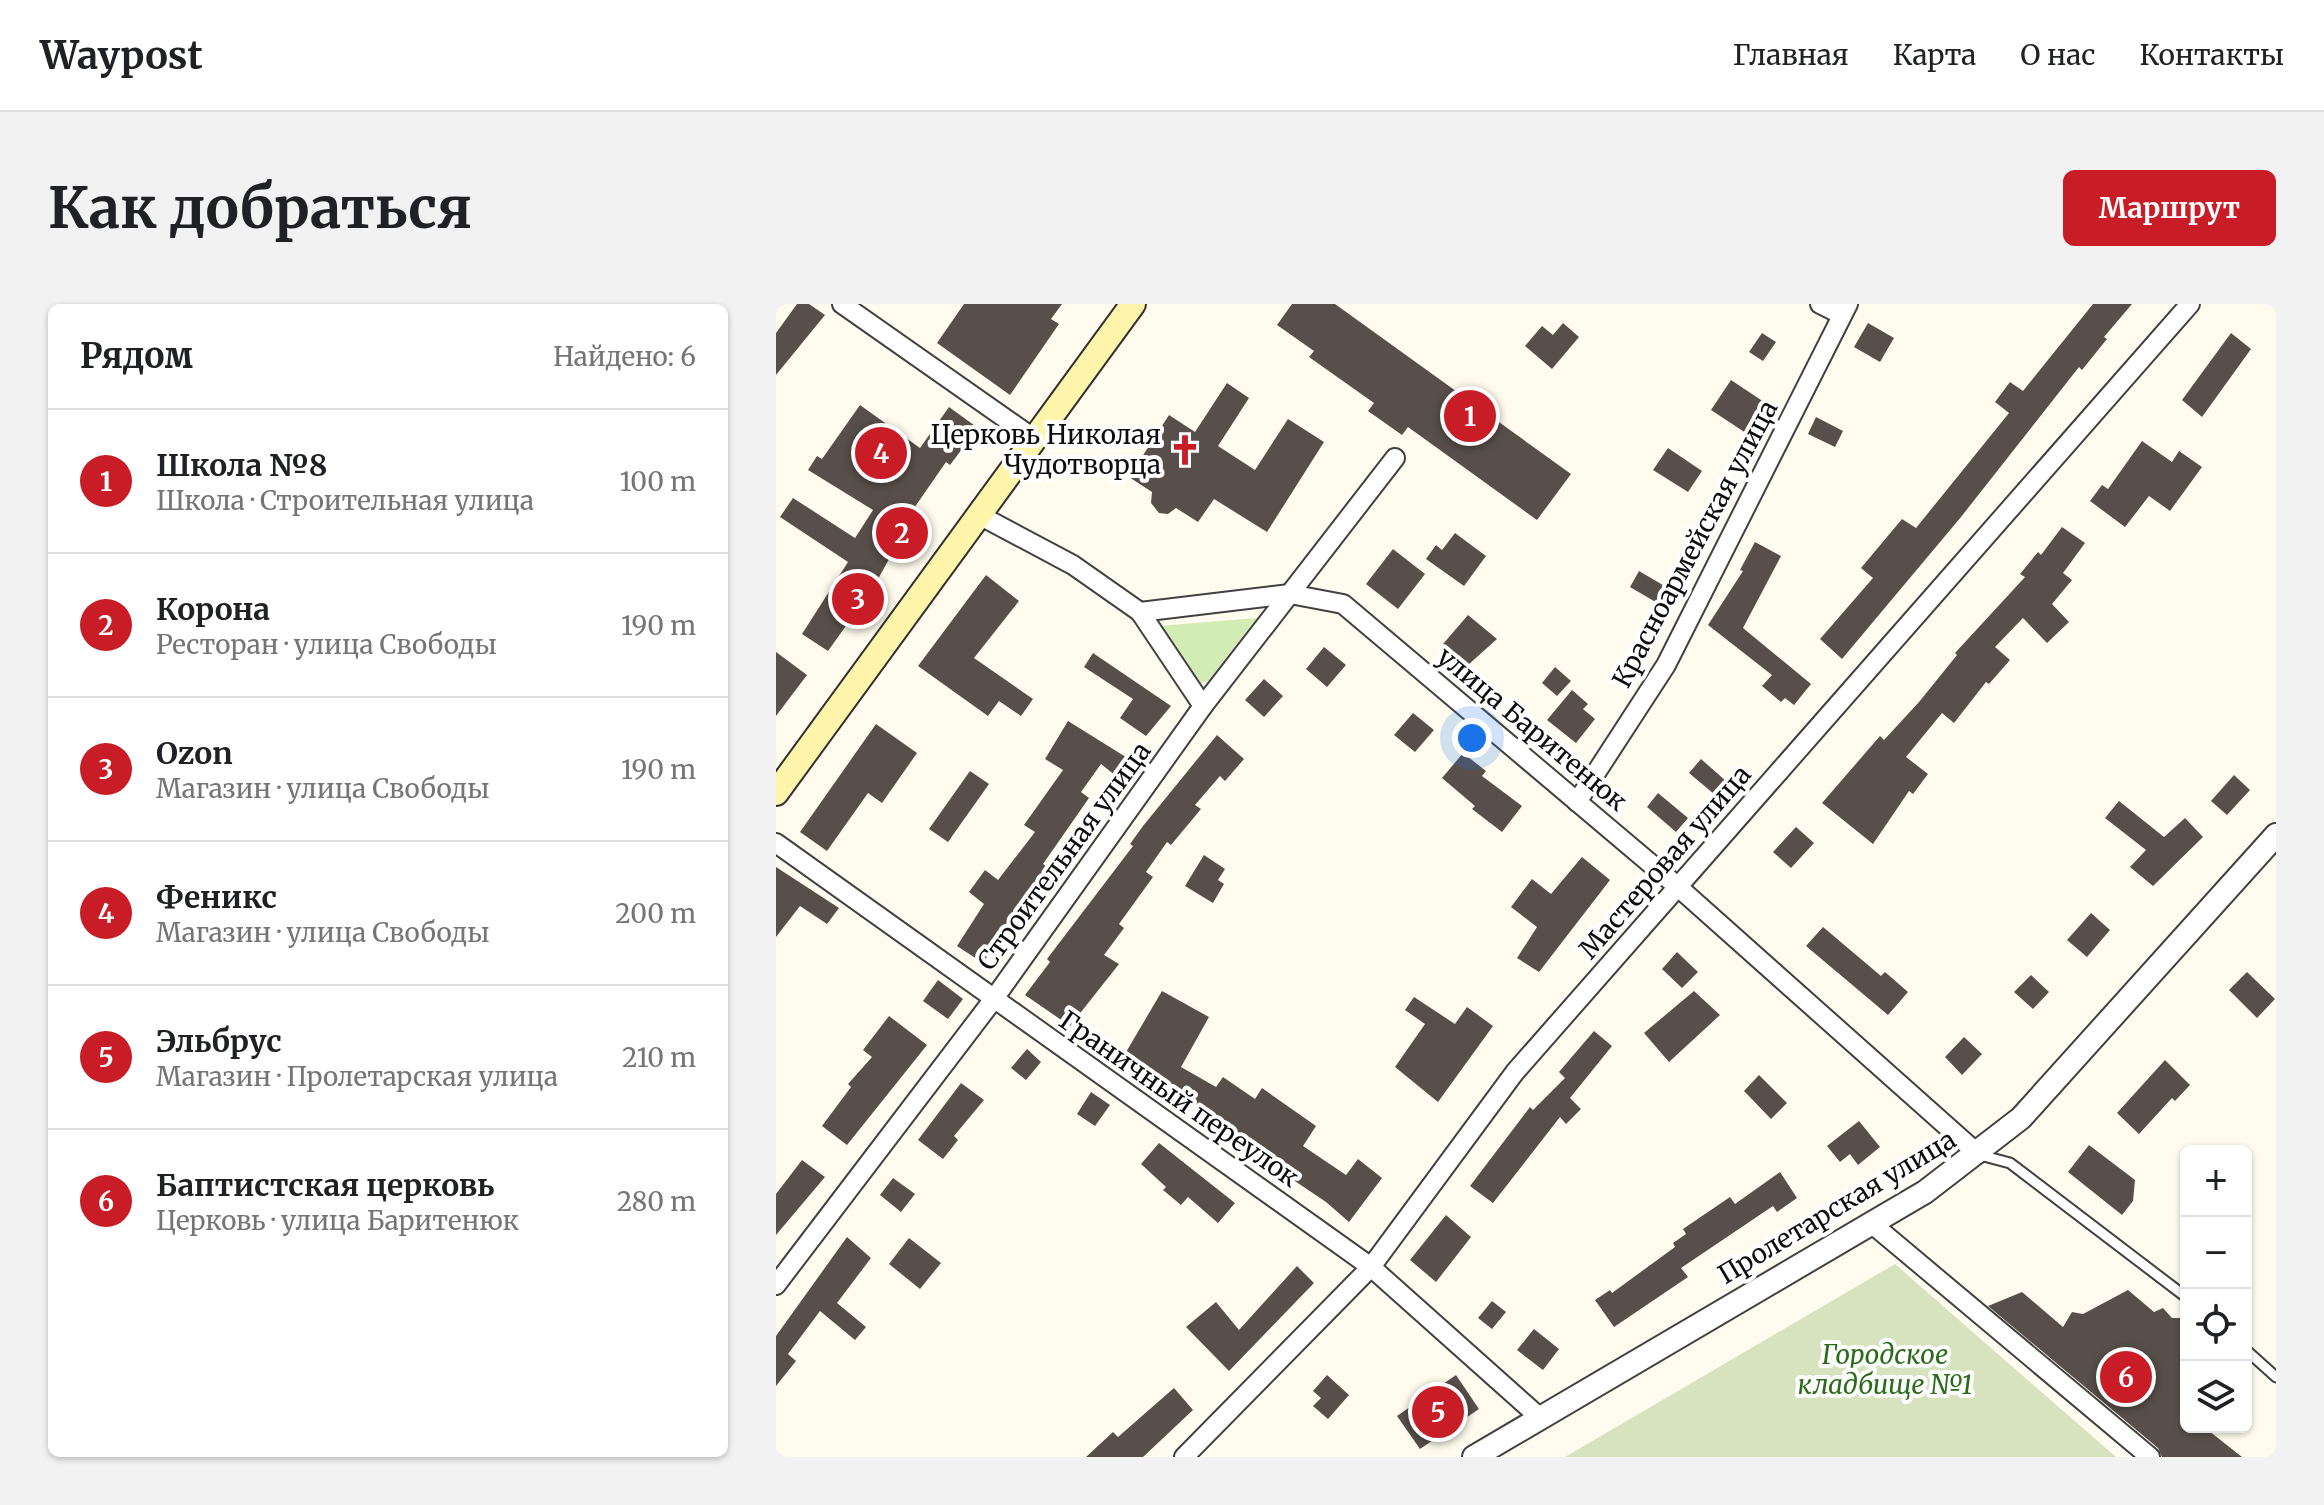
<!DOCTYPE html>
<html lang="ru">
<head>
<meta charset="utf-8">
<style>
  body { margin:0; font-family:Merriweather,serif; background:#f2f2f2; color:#202124 }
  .controls { position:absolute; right:24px; bottom:24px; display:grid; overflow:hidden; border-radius:12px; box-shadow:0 2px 6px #0004 }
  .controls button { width:72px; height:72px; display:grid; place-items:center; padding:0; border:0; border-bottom:2px solid #e0e0e0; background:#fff; color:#202124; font:40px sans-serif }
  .you { position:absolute; left:696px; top:434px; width:28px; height:28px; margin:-20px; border:6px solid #fff; border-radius:50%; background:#1a73e8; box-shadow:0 0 0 12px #1a73e833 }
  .badge { display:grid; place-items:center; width:52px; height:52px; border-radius:50%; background:#c81d26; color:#fff; font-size:26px; font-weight:700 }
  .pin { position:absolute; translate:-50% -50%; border:4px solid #fff; box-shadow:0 2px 8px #0006 }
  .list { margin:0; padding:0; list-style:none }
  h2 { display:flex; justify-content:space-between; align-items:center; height:104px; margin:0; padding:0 32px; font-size:34px }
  h2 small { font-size:26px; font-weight:400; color:#757577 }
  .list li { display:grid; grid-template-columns:52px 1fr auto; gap:24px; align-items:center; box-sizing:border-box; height:144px; padding:0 32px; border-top:2px solid #e0e0e0 }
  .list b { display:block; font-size:30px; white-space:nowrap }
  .list p { margin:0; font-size:26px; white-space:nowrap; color:#757577 }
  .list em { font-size:26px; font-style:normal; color:#757577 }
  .icon { flex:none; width:44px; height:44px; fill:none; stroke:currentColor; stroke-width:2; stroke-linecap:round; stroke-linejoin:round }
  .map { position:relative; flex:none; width:1500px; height:1153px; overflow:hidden; border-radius:12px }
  header { display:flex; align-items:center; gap:48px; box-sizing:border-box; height:112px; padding:0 40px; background:#fff; border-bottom:2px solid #e0e0e0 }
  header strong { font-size:38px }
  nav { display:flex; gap:44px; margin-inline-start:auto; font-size:28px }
  .intro { display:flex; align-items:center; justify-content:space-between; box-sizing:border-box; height:192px; padding:0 48px }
  h1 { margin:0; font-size:56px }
  .button { padding:20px 36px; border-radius:12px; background:#c81d26; color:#fff; font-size:28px; font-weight:700 }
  main { display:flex; gap:48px; padding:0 48px }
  aside { flex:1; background:#fff; border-radius:12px; box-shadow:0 2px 6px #0004 }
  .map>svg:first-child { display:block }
  .green { fill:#d3ecb6 }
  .cemetery { fill:#d7e3be }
  .building { fill:#584f4a }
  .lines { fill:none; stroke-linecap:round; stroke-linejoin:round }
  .service-casing { stroke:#414141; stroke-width:13 }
  .minor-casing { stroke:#414141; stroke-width:22 }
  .tertiary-casing { stroke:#414141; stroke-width:26 }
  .secondary-casing { stroke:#303030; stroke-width:28 }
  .service { stroke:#fff; stroke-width:9 }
  .minor { stroke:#fff; stroke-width:18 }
  .tertiary { stroke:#fff; stroke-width:22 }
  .secondary { stroke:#fff5aa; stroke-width:24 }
  .labels { text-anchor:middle; stroke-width:8; stroke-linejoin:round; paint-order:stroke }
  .poi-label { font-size:26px; fill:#0e0e0e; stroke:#fff; text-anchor:end }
  .street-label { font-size:26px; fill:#0e0e0e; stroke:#fff }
  .park-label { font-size:26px; font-style:italic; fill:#2b6b1a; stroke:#fff }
</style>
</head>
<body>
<header>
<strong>Waypost</strong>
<nav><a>Главная</a><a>Карта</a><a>О нас</a><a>Контакты</a></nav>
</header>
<div class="intro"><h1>Как добраться</h1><a class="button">Маршрут</a></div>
<main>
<aside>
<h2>Рядом<small>Найдено: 6</small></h2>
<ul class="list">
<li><span class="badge">1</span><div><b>Школа №8</b><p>Школа · Строительная улица</p></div><em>100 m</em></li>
<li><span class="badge">2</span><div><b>Корона</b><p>Ресторан · улица Свободы</p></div><em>190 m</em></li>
<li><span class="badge">3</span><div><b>Ozon</b><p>Магазин · улица Свободы</p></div><em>190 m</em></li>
<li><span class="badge">4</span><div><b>Феникс</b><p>Магазин · улица Свободы</p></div><em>200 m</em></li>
<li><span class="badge">5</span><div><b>Эльбрус</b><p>Магазин · Пролетарская улица</p></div><em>210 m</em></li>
<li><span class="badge">6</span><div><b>Баптистская церковь</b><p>Церковь · улица Баритенюк</p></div><em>280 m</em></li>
</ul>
</aside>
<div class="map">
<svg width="1500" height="1153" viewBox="0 0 1500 1153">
  <rect width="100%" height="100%" fill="#fffcef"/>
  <path class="green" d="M481,314l-49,63 -8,3 -42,-58z"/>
  <path class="cemetery" d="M1119,960l221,193h-551z"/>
  <g class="building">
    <path d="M21,0h12l16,11 -49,60v-42z"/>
    <path d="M188,0h98l-11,15 8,5 -49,71 -73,-52z"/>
    <path d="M516,0h43l236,170 -34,46 -129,-93 -6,8 -34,-24 6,-8 -65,-46 5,-6 -37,-26z"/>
    <path d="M1317,0h39l-28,33 3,2 -25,31 -3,-3 -118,150 -119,142 -22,-20 53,-61 -12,-10 41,-49 14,9 93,-115 -14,-11 15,-20 13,9z"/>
    <path d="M787,19l16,14 -27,32 -27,-23 17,-20 11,9z"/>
    <path d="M1092,19l26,15 -14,24 -26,-15z"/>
    <path d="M986,29l14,9 -13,19 -14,-9z"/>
    <path d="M1455,29l20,16 -49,68 -20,-17z"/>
    <path d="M955,76l45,30 -18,31 -47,-31z"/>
    <path d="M451,79l22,15 -31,48 37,24 33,-51 36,23 -57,90 -53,-33 -16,23 -22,-14 -8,6 -9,-1 -8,-10 1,-11 -23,-15 40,-62 26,17z"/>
    <path d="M84,101l60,43 29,-41 29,21 -28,37 -4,-3 -36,52 3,2 -40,72 -45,63 -26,-17 46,-72 -68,-45 13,-19 62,40 18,-28 -65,-40 9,-14 5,3z"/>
    <path d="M1040,113l27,14 -8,16 -27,-13z"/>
    <path d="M1366,137l30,21 7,-11 23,16 -32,44 -21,-15 -24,31 -35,-26 12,-16 6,4z"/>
    <path d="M892,144l34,23 -14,21 -35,-22z"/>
    <path d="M1286,223l23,16 -22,30 9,7 -20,24 17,18 -22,21 -24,-25 -28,29 15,13 -21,24 -3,-2 -32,41 -12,-10 -36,44 22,17 -15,20 -4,-3 -36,53 -51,-41 58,-67 4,4 35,-38 38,-47 -2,-2 70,-76 -5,-3 18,-22 3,3z"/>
    <path d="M679,229l31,23 -22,30 -38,-27 10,-14 6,5z"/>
    <path d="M979,238l26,14 -38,72 68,56 -17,21 -9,-7 -4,4 -19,-16 10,-11 -64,-50 35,-54 -3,-1z"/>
    <path d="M617,245l32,25 -27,35 -32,-25z"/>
    <path d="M863,267l29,17 -9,16 -29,-17z"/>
    <path d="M210,271l33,26 -45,57 59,41 -12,17 -22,-15 -11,15 -70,-50z"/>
    <path d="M692,311l29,24 -29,26 -25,-21z"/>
    <path d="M548,343l22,18 -19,22 -21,-18z"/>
    <path d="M0,348l31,23 -31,41z"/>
    <path d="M317,349l78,53 -25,30 -26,-18 13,-19 -49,-32z"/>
    <path d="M779,363l16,14 -14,15 -15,-13z"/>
    <path d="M488,375l19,17 -19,21 -19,-17z"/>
    <path d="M796,386l16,14 -5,5 12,10 -19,24 -29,-23z"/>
    <path d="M637,409l21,17 -19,22 -21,-17z"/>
    <path d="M292,417l61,38 -13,17 -15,-12 -20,28 8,6 -46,66 8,6 -58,71 3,2 -13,20 -26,-17 27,-42 -15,-12 16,-22 13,10 37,-48 -11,-7 39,-55 -18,-11z"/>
    <path d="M100,420l41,29 -35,50 -14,-10 -41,58 -27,-19z"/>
    <path d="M441,431l27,24 -19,22 -5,-5 -25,29 6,4 -30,36 -4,-3 -21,30 7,5 -34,47 5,4 -20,27 15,9 -49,62 -45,-31 25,-33 -3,-3 86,-113 -3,-2 13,-18z"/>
    <path d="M687,449l23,18 -4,5 40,30 -20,26 -30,-23 3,-3 -33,-28z"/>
    <path d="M925,455l25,22 -12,13 -25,-21z"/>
    <path d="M194,467l19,13 -41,58 -19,-13z"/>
    <path d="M1458,471l16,15 -23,25 -16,-14z"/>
    <path d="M882,489l30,25 -12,14 -29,-25z"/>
    <path d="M1343,497l45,36 21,-19 18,19 -50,49 -23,-19 16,-17 -41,-32z"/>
    <path d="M1020,523l18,16 -23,25 -18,-16z"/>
    <path d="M428,551l21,14 -7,11 6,4 -11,19 -28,-17z"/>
    <path d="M806,553l28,23 -71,92 -22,-14 20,-31 -26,-20 21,-28 19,15z"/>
    <path d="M0,563l63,41 -12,16 -27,-18 -24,31z"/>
    <path d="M1315,609l19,17 -23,27 -20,-17z"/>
    <path d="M1047,623l58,49 4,-4 23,20 -20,23 -82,-69z"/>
    <path d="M901,648l21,20 -16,16 -20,-19z"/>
    <path d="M1471,668l28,27 -18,19 -28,-28z"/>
    <path d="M1255,671l18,17 -16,17 -19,-17z"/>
    <path d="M162,676l25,19 -15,20 -25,-18z"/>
    <path d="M386,687l47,26 -28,50 35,20 7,-10 32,22 7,-11 54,38 -13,20 43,29 12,-16 24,19 -33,44 -23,-20 -129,-87 5,-7 -38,-22 2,-4 -44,-23z"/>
    <path d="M918,687l26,24 -51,47 -25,-29z"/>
    <path d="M638,693l41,27 12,-17 26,19 -55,76 -43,-35 30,-43 -20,-14z"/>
    <path d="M113,712l38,29 -80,100 -25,-19 29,-39 -3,-3 24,-27 -9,-7z"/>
    <path d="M818,727l18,15 -42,52 11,11 -15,15 -6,-7 -67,86 -23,-17 60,-79 3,3 32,-32 -6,-6z"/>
    <path d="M1188,733l18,17 -20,21 -17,-18z"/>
    <path d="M251,745l14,13 -15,18 -15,-12z"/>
    <path d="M1389,756l25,25 -15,16 -3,-3 -33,36 -22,-21z"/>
    <path d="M983,771l28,28 -16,16 -27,-28z"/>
    <path d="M185,779l23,17 -30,36 4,4 -15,19 -25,-19z"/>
    <path d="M315,788l19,13 -15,21 -18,-12z"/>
    <path d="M1083,817l21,26 -22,18 -8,-11 -10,8 -13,-16z"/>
    <path d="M383,839l76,60 -17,20 -30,-26 -7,8 -18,-15 3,-3 -25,-23z"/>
    <path d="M1313,841l46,35 -2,21 -11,14 -54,-43z"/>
    <path d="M26,856l23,17 -49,58v-41z"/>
    <path d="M1004,868l17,26 -20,14 -4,-6 -92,62 7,9 -74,50 -19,-27 15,-10 2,3 63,-46 -2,-4 13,-9 -3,-5 47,-32 5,7z"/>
    <path d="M117,874l22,16 -14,18 -21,-17z"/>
    <path d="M670,911l25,22 -35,45 -26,-22z"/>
    <path d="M71,933l24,21 -34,45 29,24 -11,13 -35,-29 -32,43 8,7 -20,25v-50z"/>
    <path d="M133,934l32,25 -21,26 -31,-25z"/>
    <path d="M521,962l17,17 -85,88 -43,-44 30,-25 23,28z"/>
    <path d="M1352,986l26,22 9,-4 9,10h14v109h18l38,30h-80l-4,-9 -170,-142 34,-14 41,35 9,-15 11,2z"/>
    <path d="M716,997l14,11 -14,17 -14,-11z"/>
    <path d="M758,1025l25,20 -16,21 -26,-20z"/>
    <path d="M551,1071l22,20 -21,24 -15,-13 8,-8 -8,-7z"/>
    <path d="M680,1071l23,34 -59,40 -23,-33z"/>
    <path d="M398,1084l19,22 -50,47h-57l27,-25 5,5z"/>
  </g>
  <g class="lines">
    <defs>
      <g id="service">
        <path d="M1204,851l30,8 176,134"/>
        <path d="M1470,1046l30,27"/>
      </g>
      <g id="minor">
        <path d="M66,0l194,136"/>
        <path d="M1044,0l22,11"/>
        <path d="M205,212l92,49 67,47 150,-18 53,10 334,282 301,268"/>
        <path d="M364,308l63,94"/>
        <path d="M801,498l89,-137 182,-361"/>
        <path d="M0,539l595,424 167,149"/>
        <path d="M1095,919l279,234"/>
        <path d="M0,981l217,-285 210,-294 192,-248"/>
        <path d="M408,1153l187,-190 144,-195 675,-768"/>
      </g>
      <path id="tertiary" d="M698,1153l451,-265 96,-74 255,-283"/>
      <path id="secondary" d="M0,489l357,-489"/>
    </defs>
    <use href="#service" class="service-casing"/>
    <use href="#minor" class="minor-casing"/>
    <use href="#tertiary" class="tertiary-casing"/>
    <use href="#secondary" class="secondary-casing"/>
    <use href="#service" class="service"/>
    <use href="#minor" class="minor"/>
    <use href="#tertiary" class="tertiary"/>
    <use href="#secondary" class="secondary"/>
  </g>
  <defs>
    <symbol id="church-bare" viewBox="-9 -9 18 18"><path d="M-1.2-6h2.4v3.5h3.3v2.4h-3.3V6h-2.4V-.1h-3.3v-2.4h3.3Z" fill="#c81d26" stroke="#fff" stroke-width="2.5" paint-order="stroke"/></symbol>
  </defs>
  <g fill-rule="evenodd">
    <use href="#church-bare" x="387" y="124" width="44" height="44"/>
  </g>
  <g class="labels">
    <g class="poi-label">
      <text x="385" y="140">Церковь Николая<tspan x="385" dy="30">Чудотворца</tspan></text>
    </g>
    <g class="street-label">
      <text transform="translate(919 240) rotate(-62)" y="9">Красноармейская улица</text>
      <text transform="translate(756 425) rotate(40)" y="9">улица Баритенюк</text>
      <text transform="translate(288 552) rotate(-54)" y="9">Строительная улица</text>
      <text transform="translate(889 558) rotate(-49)" y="9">Мастеровая улица</text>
      <text transform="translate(403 795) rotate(35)" y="9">Граничный переулок</text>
      <text transform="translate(1061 903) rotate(-31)" y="9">Пролетарская улица</text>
    </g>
    <g class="park-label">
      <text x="1109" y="1060">Городское<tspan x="1109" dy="30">кладбище №1</tspan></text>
    </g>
  </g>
</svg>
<div class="controls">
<button>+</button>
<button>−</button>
<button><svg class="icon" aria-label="locate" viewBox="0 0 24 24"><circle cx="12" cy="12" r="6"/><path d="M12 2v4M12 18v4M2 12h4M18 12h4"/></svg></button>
<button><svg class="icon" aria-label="layers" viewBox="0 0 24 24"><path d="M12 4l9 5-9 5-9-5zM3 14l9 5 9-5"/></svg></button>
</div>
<div class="you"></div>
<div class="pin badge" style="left:694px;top:112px">1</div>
<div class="pin badge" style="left:126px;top:229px">2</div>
<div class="pin badge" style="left:82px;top:295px">3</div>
<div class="pin badge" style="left:105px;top:149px">4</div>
<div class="pin badge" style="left:662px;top:1108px">5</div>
<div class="pin badge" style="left:1350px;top:1073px">6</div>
</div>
</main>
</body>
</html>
